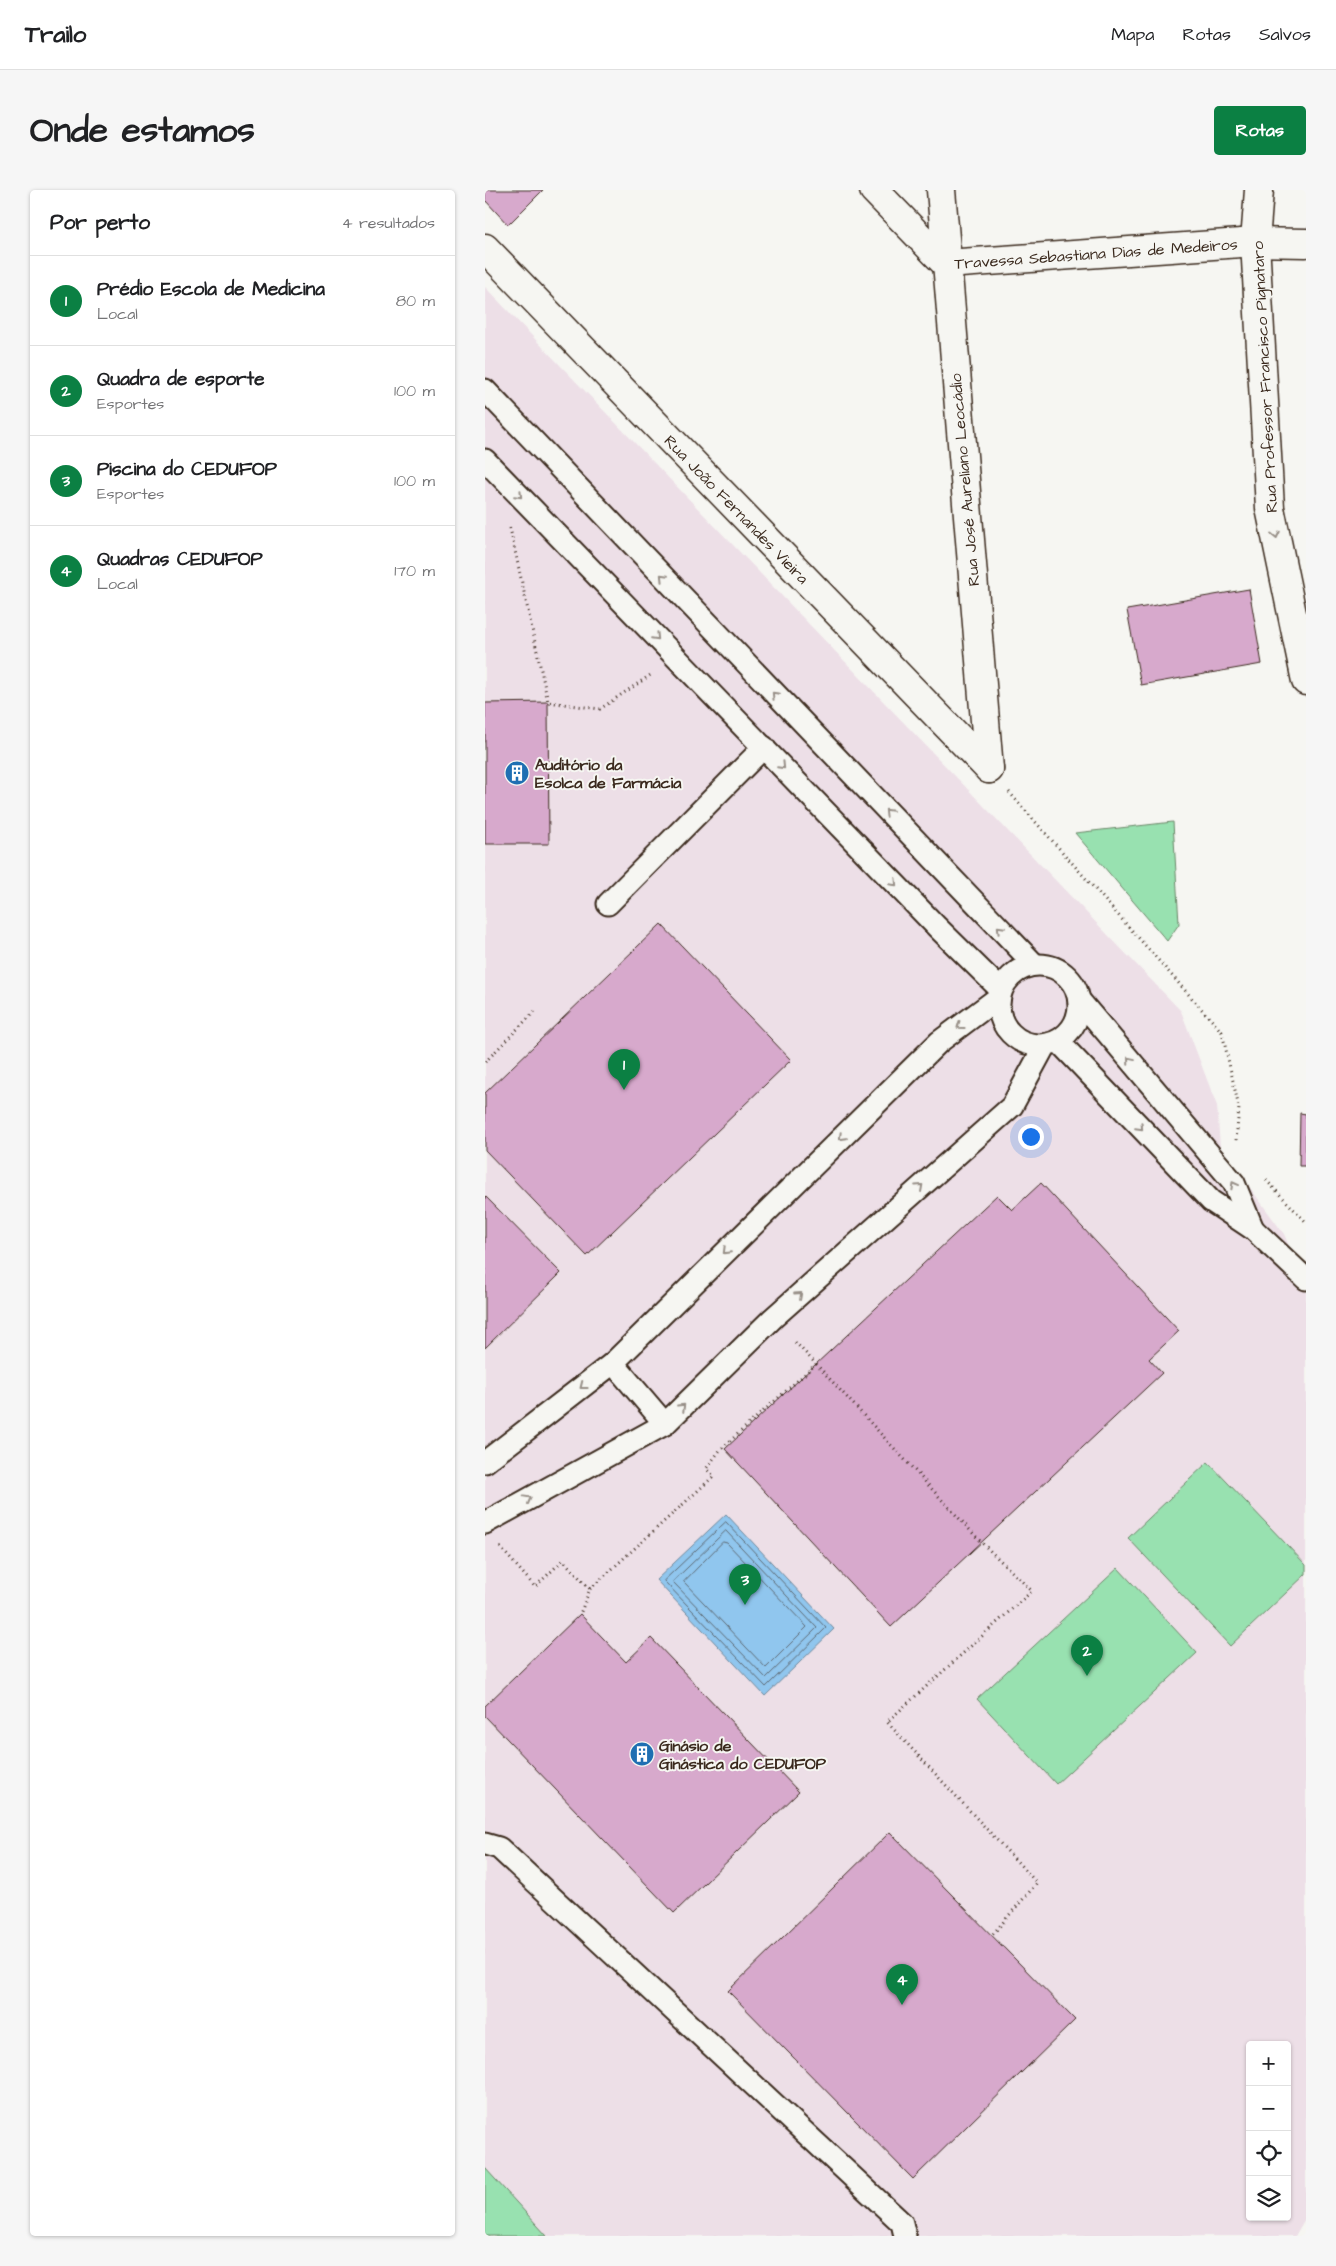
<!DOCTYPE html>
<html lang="pt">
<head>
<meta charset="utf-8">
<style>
  body { margin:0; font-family:"Architects Daughter",sans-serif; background:#f6f6f6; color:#202124 }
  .controls { position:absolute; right:15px; bottom:15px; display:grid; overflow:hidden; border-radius:5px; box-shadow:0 1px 4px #0004 }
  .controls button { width:45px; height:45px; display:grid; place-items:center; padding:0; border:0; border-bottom:1px solid #e0e0e0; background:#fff; color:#202124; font:25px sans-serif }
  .you { position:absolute; left:545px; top:946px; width:18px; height:18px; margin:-12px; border:4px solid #fff; border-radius:50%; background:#1a73e8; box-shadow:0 0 0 8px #1a73e833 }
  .badge { display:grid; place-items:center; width:32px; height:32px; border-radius:50%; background:#0b8043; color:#fff; font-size:16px; font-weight:700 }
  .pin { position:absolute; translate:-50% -41px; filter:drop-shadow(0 1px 2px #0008) }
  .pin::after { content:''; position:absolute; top:26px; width:18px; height:15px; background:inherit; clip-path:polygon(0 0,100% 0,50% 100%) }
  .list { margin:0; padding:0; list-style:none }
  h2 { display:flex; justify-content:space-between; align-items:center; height:65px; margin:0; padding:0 20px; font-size:21px }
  h2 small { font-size:16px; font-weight:400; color:#757577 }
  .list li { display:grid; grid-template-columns:32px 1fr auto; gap:15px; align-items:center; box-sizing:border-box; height:90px; padding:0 20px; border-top:1px solid #e0e0e0 }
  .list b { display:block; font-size:19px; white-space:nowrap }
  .list p { margin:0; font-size:16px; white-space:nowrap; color:#757577 }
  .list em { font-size:16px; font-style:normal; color:#757577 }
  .icon { flex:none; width:28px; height:28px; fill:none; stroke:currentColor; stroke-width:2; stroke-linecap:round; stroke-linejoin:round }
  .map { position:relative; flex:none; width:821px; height:2046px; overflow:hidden; border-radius:5px }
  header { display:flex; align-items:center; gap:30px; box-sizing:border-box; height:70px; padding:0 25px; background:#fff; border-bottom:1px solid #e0e0e0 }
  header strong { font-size:24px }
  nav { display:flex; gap:28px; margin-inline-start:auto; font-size:18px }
  .intro { display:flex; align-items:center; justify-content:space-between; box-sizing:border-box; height:120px; padding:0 30px }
  h1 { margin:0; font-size:35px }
  .button { padding:12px 22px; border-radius:5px; background:#0b8043; color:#fff; font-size:18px; font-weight:700 }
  main { display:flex; gap:30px; padding:0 30px }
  aside { flex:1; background:#fff; border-radius:5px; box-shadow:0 1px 4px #0004 }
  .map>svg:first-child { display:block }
  .built { fill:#eddfe7; fill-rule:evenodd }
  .green { fill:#98e1b0; stroke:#6a8667 }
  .water { fill:#90c6ee; stroke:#6e889b }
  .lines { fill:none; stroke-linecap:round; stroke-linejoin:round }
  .shore { stroke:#5d6871; stroke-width:1 }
  .building { fill:#d7a9cc; stroke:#3b2a1e }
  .service-casing { stroke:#3b2a1e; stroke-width:25 }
  .minor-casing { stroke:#3b2a1e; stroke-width:31 }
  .path { stroke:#3b2a1e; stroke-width:3; stroke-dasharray:1 4; stroke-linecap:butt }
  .service { stroke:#f6f6f2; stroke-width:21 }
  .minor { stroke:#f6f6f2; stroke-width:28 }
  .oneway { stroke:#989088 }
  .labels { text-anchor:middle; stroke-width:4; stroke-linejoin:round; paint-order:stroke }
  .street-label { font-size:16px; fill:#3b2a1e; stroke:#f6f6f2 }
  .poi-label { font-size:16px; font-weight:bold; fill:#3b2a1e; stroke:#f6f6f2; text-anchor:start }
</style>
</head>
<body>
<header>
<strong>Trailo</strong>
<nav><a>Mapa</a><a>Rotas</a><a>Salvos</a></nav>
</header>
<div class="intro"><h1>Onde estamos</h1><a class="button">Rotas</a></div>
<main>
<aside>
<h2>Por perto<small>4 resultados</small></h2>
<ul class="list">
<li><span class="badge">1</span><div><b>Prédio Escola de Medicina</b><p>Local</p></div><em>80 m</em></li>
<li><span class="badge">2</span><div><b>Quadra de esporte</b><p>Esportes</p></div><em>100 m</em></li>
<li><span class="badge">3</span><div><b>Piscina do CEDUFOP</b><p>Esportes</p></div><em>100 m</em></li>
<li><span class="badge">4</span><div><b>Quadras CEDUFOP</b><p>Local</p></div><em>170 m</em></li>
</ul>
</aside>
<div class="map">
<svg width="821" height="2046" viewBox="0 0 821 2046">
  <rect width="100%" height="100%" fill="#f6f6f2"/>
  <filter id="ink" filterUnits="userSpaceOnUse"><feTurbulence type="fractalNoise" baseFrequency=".02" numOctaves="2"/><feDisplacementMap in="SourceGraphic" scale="10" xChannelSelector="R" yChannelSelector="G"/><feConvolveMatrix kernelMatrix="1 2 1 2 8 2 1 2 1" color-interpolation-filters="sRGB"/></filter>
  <g filter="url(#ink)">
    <path class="built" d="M0,97l696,724 36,95 3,41 64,87 22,54v929l-11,19h-810zM765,1855h37v172h-37z"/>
    <g class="green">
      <path d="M688,632l6,102 -12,17 -92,-108z"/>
      <path d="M723,1272l98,103v9l-76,72 -102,-108z"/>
      <path d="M633,1378l79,85 -141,131 -79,-85z"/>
      <path d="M0,1978l62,68h-62z"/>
    </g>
    <path class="water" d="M241,1324l108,115 -69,67 -109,-116z"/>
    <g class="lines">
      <g class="shore">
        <path d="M241,1332l100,106 -60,59 -102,-106z"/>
        <path d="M241,1341l91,97 -51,50 -93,-96z"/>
        <path d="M238,1352l4,1 80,84 -41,41 -82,-86z"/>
      </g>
    </g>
    <g class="building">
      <path d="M0,0h58l-35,35 -23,-25z"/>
      <path d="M764,399l13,75 -121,21 -14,-75z"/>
      <path d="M63,512l1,142h-64v-141z"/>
      <path d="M176,734l130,136 -204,196 -102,-106v-57z"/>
      <path d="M815,923l6,1v52h-7z"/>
      <path d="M556,993l138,148 -30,28 13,14 -271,254 -166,-178 272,-254 15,15z"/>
      <path d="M0,1006l76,77 -76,75z"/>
      <path d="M95,1424l46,48 25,-24 148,154 -125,121 -189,-197v-10z"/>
      <path d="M405,1642l185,188 -162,159 -185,-188z"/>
    </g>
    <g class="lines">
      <defs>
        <g id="service">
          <path d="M0,200l549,574"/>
          <path d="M0,270l452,467 64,63"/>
          <path d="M123,714l156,-157"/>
          <circle cx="554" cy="815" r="40"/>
          <path d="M595,811l154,182 19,46"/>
          <path d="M573,851l153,160 42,28 53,50"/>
          <path d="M128,1173l52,61"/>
          <path d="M0,1272l128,-99 326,-321 60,-45"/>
          <path d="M0,1333l180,-99 108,-106 239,-212 33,-61"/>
          <path d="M0,1654l14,4 403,375 3,13"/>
        </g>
        <g id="minor">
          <path d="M389,0l72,74 309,-22 51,1"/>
          <path d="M456,0l48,579"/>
          <path d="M774,0l-4,52 15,266 36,173"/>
          <path d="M0,58l504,521"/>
        </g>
      </defs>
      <use href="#service" class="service-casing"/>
      <use href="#minor" class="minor-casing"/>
      <g class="path">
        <path d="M25,338l38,174 52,7 52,-35"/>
        <path d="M524,602l213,240 17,76 -3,33"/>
        <path d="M0,872l50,-51"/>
        <path d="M781,990l40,42"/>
        <path d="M331,1174l166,179 50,48 -145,131 150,161 -45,52"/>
        <path d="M15,1357l35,40 28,-27 27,29 -10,25"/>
        <path d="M105,1399l124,-113 -8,-7 15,-20 95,-85 -23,-24"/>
      </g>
      <use href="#service" class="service"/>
      <use href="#minor" class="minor"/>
    </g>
    <defs><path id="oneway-chevron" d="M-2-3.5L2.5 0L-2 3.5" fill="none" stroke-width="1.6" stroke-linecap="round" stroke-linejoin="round" transform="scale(1.25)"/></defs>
    <g class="oneway">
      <use href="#oneway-chevron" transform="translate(34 305) rotate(46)"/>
      <use href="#oneway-chevron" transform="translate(791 345) rotate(78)"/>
      <use href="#oneway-chevron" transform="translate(178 387) rotate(-134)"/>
      <use href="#oneway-chevron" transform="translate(171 447) rotate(46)"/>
      <use href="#oneway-chevron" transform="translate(290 505) rotate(-134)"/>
      <use href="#oneway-chevron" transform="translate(297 576) rotate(46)"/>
      <use href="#oneway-chevron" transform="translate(403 622) rotate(-134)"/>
      <use href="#oneway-chevron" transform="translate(409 693) rotate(46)"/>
      <use href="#oneway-chevron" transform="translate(515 739) rotate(-134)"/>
      <use href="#oneway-chevron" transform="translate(475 836) rotate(144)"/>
      <use href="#oneway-chevron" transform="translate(645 870) rotate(-130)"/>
      <use href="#oneway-chevron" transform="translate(655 937) rotate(46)"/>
      <use href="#oneway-chevron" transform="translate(357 947) rotate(135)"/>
      <use href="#oneway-chevron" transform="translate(749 995) rotate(-119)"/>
      <use href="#oneway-chevron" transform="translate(435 997) rotate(-42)"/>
      <use href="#oneway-chevron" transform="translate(241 1061) rotate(135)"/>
      <use href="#oneway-chevron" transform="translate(314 1105) rotate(-42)"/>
      <use href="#oneway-chevron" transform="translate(98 1196) rotate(142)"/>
      <use href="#oneway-chevron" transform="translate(197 1217) rotate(-44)"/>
      <use href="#oneway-chevron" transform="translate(43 1309) rotate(-29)"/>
    </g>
  </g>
  <defs>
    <symbol id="building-disc" viewBox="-11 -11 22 22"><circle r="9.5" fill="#1f6fb2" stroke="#f6f6f2"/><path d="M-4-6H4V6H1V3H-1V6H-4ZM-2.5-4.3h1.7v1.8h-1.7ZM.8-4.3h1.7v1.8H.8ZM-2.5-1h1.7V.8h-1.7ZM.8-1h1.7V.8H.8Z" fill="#fff"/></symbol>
  </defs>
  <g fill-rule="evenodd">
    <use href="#building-disc" x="18" y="569" width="28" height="28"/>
    <use href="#building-disc" x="143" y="1550" width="28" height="28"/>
  </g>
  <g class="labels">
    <g class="street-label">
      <text transform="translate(611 63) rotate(-4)" y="6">Travessa Sebastiana Dias de Medeiros</text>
      <text transform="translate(779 187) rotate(-93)" y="6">Rua Professor Francisco Pignataro</text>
      <text transform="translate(479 290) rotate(-95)" y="6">Rua José Aureliano Leocádio</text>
      <text transform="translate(252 319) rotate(46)" y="6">Rua João Fernandes Vieira</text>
    </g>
    <g class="poi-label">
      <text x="50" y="580">Auditório da<tspan x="50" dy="18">Esolca de Farmácia</tspan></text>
      <text x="174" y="1561">Ginásio de<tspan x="174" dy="18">Ginástica do CEDUFOP</tspan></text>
    </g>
  </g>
</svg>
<div class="controls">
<button>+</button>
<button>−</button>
<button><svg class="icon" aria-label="locate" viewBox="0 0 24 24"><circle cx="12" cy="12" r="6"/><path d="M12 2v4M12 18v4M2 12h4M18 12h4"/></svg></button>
<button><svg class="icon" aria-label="layers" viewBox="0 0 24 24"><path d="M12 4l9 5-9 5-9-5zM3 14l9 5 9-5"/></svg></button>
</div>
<div class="you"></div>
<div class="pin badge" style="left:139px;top:900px">1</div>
<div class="pin badge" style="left:602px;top:1486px">2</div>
<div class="pin badge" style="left:260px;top:1415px">3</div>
<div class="pin badge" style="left:417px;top:1815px">4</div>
</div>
</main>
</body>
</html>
